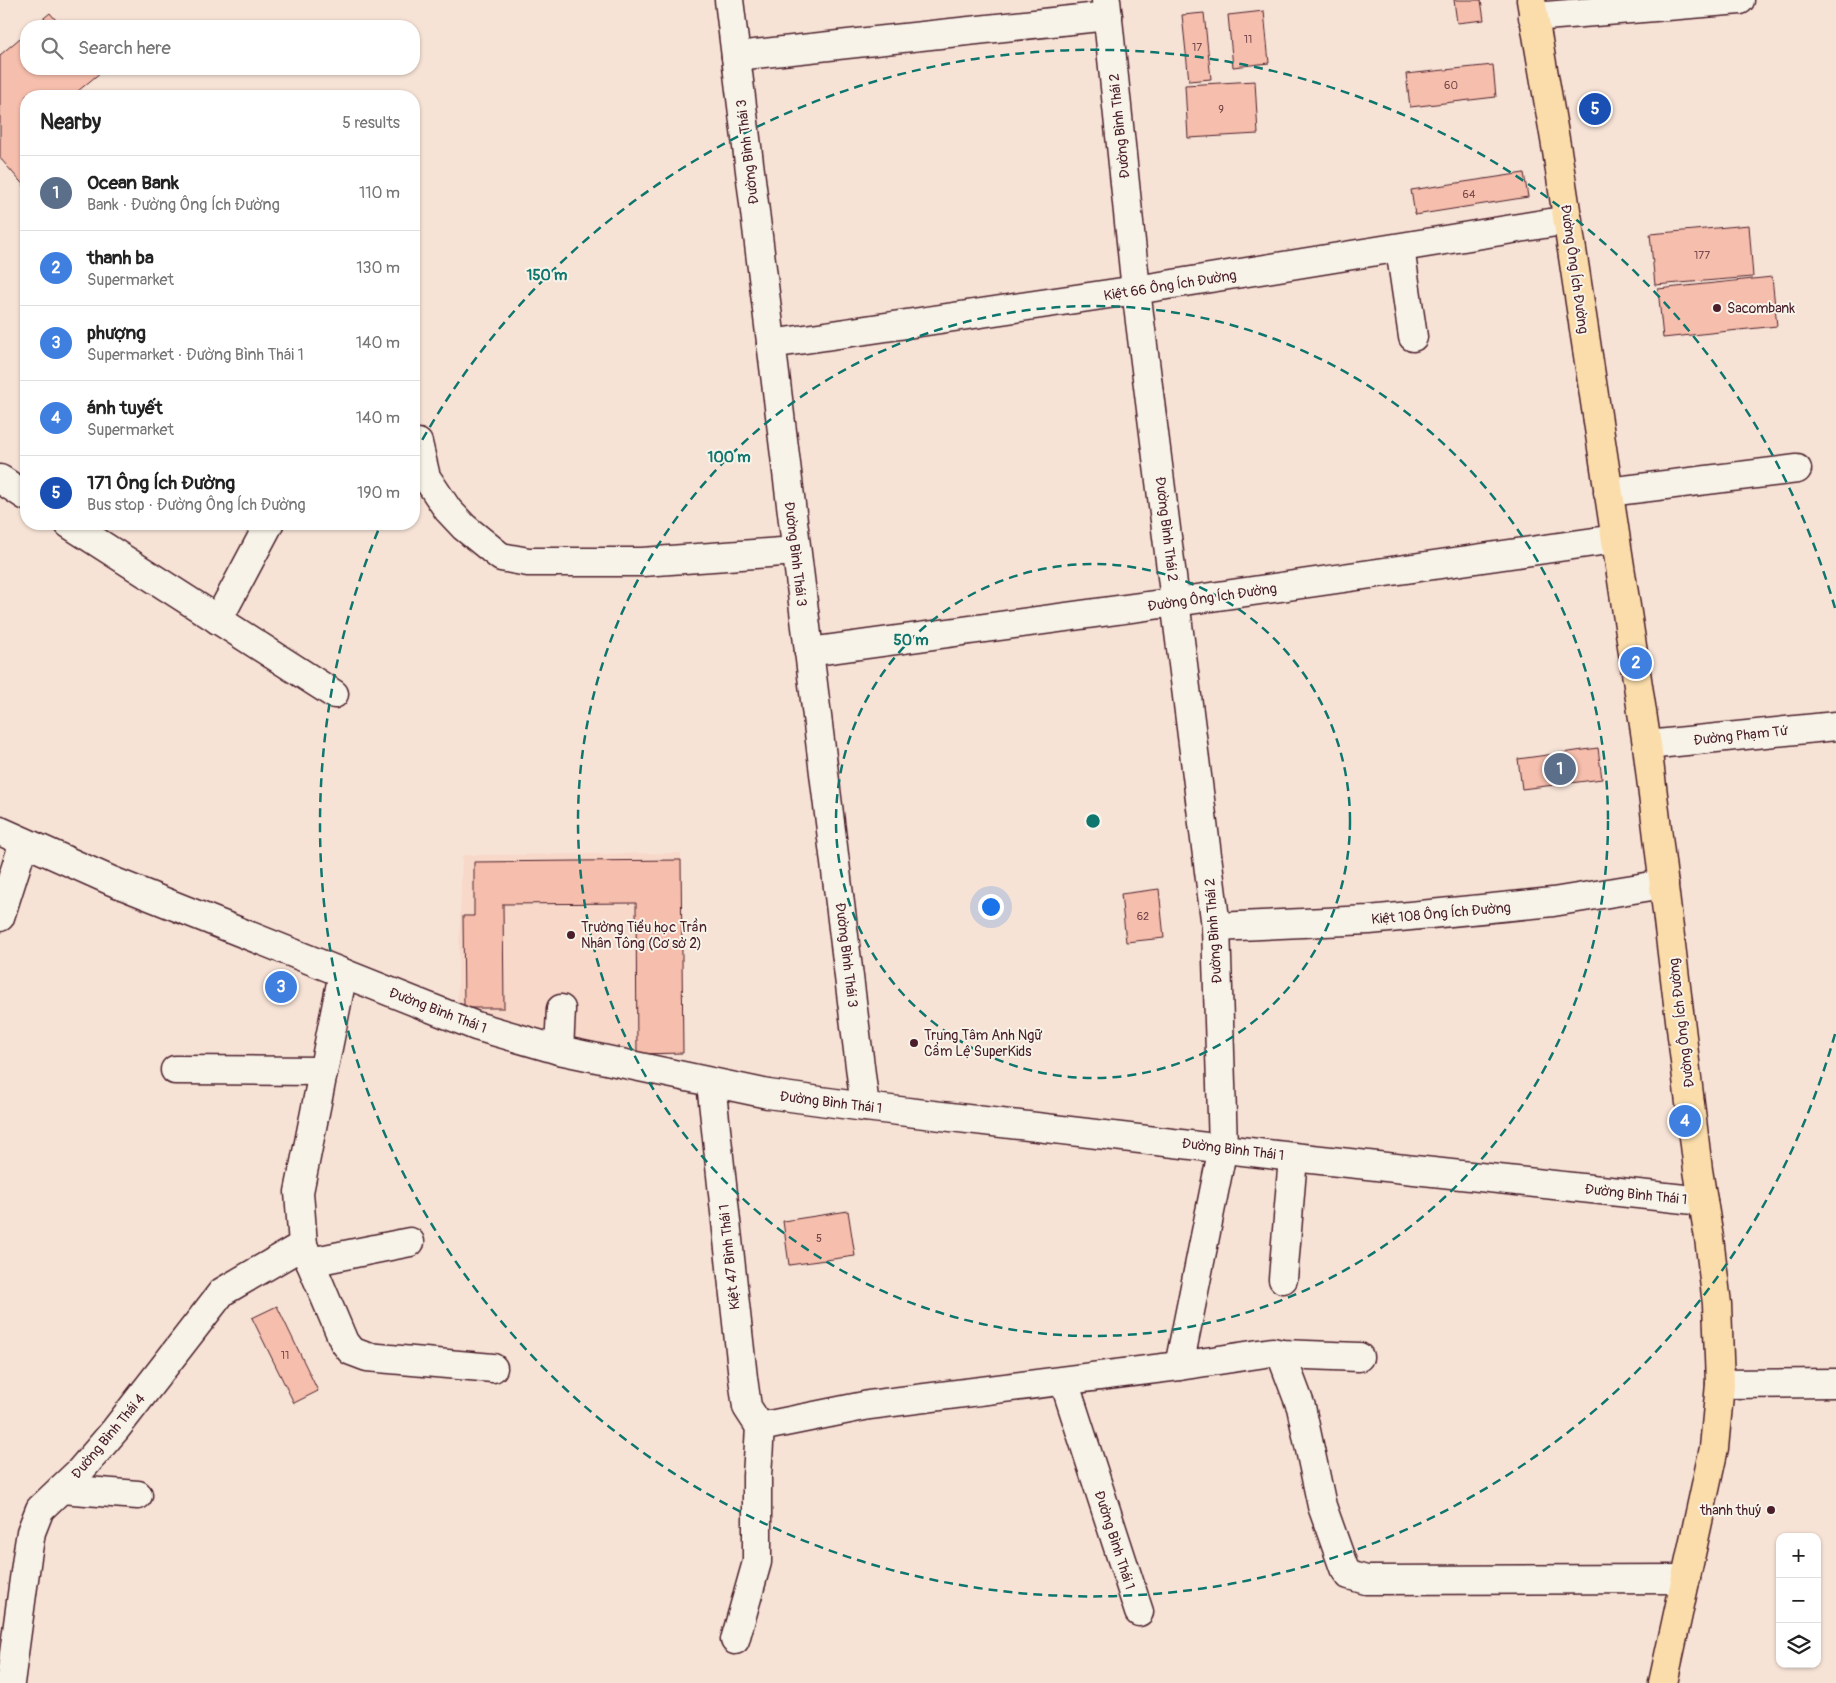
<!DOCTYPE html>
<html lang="en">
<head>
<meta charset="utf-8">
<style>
  body { margin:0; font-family:Pangolin,sans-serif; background:#f6f6f6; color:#222 }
  .controls { position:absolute; right:15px; bottom:15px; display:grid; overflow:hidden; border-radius:10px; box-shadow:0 1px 4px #0004 }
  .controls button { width:45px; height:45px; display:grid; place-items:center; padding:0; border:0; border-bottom:1px solid #e0e0e0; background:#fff; color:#222; font:25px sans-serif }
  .you { position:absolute; left:990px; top:906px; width:18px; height:18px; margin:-12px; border:4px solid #fff; border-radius:50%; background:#1a73e8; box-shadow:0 0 0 8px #1a73e833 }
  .badge { display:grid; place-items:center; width:32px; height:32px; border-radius:50%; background:#1a73e8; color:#fff; font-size:16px; font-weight:700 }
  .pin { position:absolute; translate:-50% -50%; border:2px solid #fff; box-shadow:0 1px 5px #0006 }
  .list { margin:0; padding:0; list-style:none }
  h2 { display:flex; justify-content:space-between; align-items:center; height:65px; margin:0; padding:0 20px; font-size:21px }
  h2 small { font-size:16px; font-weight:400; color:#767676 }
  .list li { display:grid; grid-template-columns:32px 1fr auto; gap:15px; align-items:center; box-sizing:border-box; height:75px; padding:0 20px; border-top:1px solid #e0e0e0 }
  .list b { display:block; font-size:19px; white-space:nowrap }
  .list p { margin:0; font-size:16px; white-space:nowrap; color:#767676 }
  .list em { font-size:16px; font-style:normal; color:#767676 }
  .icon { flex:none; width:28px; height:28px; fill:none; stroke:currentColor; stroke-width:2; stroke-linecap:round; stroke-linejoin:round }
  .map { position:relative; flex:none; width:1836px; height:1683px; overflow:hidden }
  .search { position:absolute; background:#fff; box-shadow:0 1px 4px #0004; left:20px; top:20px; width:400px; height:55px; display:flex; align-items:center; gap:12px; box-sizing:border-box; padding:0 18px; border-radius:20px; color:#767676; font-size:19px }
  .panel { position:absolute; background:#fff; box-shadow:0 1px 4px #0004; left:20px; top:90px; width:400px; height:440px; border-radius:20px }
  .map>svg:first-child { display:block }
  .built { fill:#f7d8c9 }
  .building { fill:#f6beac; stroke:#4a1f2b }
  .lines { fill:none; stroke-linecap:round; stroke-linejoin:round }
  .minor-casing { stroke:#4a1f2b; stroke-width:31 }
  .major-casing { stroke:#4a1f2b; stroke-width:31 }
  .minor { stroke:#f7f3e8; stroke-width:28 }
  .major { stroke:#faddab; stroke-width:28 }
  .ring { fill:none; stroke:#0f766e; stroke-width:2.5; stroke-dasharray:9 6 }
  .poi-dot { fill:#4a1f2b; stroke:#f7f3e8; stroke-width:2 }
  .labels { text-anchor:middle; stroke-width:4; stroke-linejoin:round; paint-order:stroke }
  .number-label { font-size:11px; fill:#75474b }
  .street-label { font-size:14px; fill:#4a1f2b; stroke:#f7f3e8 }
  .poi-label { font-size:14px; fill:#4a1f2b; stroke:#f7f3e8; text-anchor:start }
  .centre { fill:#0f766e; stroke:#f7f3e8; stroke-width:2.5 }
  .ring-label { font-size:15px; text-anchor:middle; font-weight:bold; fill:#0f766e; stroke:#f7f3e8; stroke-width:4; stroke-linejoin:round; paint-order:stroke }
</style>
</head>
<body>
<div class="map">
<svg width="1836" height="1683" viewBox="0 0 1836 1683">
  <rect width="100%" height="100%" fill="#f7e3d6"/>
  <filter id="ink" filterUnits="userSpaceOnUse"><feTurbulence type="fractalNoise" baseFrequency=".02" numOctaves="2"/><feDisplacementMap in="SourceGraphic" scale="10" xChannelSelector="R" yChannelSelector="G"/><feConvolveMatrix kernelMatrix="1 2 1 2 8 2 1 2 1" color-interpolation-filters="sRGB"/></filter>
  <g filter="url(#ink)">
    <path class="built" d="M681,853l2,200 -46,5 -180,-47 5,-156z"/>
    <g class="building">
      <path d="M1454,0h27l3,20 -27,3z"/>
      <path d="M1264,11l5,52 -36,4 -5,-52z"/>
      <path d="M50,13l11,13h-27z"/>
      <path d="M1204,13l7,66 -22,2 -7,-66z"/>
      <path d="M26,33v36h72l3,3 -29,24h-46v92l-26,-30v-103z"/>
      <path d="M1493,65l3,32 -86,10 -4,-33z"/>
      <path d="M1255,81l3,53 -70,4 -3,-53z"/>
      <path d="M1524,173l4,24 -113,18 -4,-25z"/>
      <path d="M1749,225l4,52 -98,8 -5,-51z"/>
      <path d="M1772,277l5,49 -114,12 -5,-49z"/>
      <path d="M1598,748l4,31 -80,10 -4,-30z"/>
      <path d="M681,860l2,193 -46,1 -1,-151 -133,1 1,104h-40l-1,-92h11v-54z"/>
      <path d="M1159,889l5,49 -38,4 -5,-48z"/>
      <path d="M848,1211l7,45 -66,9 -6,-44z"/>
      <path d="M277,1306l41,85 -24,12 -42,-85z"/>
    </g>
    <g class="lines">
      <defs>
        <g id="minor">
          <path d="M729,0l136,1107"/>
          <path d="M1106,0l30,290 80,637 7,220 -44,219"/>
          <path d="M1533,17l207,-17"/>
          <path d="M736,56l372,-40"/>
          <path d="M1400,248l13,89"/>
          <path d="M771,344l365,-54 432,-70"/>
          <path d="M418,443l8,34 22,33 16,17 37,30 27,5h114l154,-11"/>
          <path d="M0,479l26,17"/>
          <path d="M1608,492l189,-23"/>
          <path d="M69,524l265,170"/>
          <path d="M218,620l51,-96"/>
          <path d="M809,652l367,-50 439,-63"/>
          <path d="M1647,745l189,-19"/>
          <path d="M0,831l112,50 364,145 83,24 209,44 97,13 428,50 410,44"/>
          <path d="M0,917l24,-75"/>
          <path d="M1216,927l153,-7 184,-18 111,-18"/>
          <path d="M559,1050l2,-41"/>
          <path d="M175,1070l148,1"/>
          <path d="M711,1083l32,295 4,29 13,20"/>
          <path d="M303,1245l41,97 7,9 16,6 126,11"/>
          <path d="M310,1262l100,-20"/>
          <path d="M1283,1279l10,-122"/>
          <path d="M1281,1354l20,53 21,99 22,62 5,7 17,5 320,-1"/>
          <path d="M1064,1381l75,231"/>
          <path d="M1720,1384l116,-1"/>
          <path d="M760,1427l109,-22 310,-39 93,-14 9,2 78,3"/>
          <path d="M61,1489l77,6"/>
          <path d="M735,1640l22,-78v-86l3,-49"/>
          <path d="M10,1683l17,-126 4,-25 9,-23 39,-37 36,-42 107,-138 81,-47 -4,-53 44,-219"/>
        </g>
        <path id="major" d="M1531,0l26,151 90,594 51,425 11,68 8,66 3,80 -6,64 -51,235"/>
      </defs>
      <use href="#minor" class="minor-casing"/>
      <use href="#major" class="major-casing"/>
      <use href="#minor" class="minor"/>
      <use href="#major" class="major"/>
    </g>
  </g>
  <g class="ring">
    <circle cx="1093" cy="821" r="257"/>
    <circle cx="1093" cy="821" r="515"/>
    <path d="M1835 1034A772 772 0 1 1 380 526M415 453A772 772 0 0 1 1835 608"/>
  </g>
  <g class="poi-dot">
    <circle cx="1717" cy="308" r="5"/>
    <circle cx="571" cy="935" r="5"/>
    <circle cx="914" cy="1043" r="5"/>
    <circle cx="1771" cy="1510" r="5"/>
  </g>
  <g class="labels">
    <g class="number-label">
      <text x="1248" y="43">11</text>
      <text x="1197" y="51">17</text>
      <text x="1451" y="89">60</text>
      <text x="1221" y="113">9</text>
      <text x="1469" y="198">64</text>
      <text x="1702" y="259">177</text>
      <text x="1143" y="920">62</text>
      <text x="819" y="1242">5</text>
      <text x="285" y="1359">11</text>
    </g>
    <g class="street-label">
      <text transform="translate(1119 126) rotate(-96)" y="5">Đường Bình Thái 2</text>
      <text transform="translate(747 152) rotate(-97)" y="5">Đường Bình Thái 3</text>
      <text transform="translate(1575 269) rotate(82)" y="5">Đường Ông Ích Đường</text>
      <text transform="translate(1170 285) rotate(-9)" y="5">Kiệt 66 Ông Ích Đường</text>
      <text transform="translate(1167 529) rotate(83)" y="5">Đường Bình Thái 2</text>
      <text transform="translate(796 554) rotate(83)" y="5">Đường Bình Thái 3</text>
      <text transform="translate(1212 597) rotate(-8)" y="5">Đường Ông Ích Đường</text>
      <text transform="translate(1741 735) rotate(-6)" y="5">Đường Phạm Tứ</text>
      <text transform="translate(1441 913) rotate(-5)" y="5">Kiệt 108 Ông Ích Đường</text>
      <text transform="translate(1213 931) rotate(-94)" y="5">Đường Bình Thái 2</text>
      <text transform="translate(847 955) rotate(83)" y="5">Đường Bình Thái 3</text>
      <text transform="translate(438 1010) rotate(21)" y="5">Đường Bình Thái 1</text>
      <text transform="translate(1681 1023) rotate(-97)" y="5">Đường Ông Ích Đường</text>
      <text transform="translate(831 1102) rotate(7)" y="5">Đường Bình Thái 1</text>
      <text transform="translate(1233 1149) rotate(7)" y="5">Đường Bình Thái 1</text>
      <text transform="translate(1636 1194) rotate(6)" y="5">Đường Bình Thái 1</text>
      <text transform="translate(729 1257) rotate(-96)" y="5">Kiệt 47 Bình Thái 1</text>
      <text transform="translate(108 1436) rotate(-50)" y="5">Đường Bình Thái 4</text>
      <text transform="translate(1115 1540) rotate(72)" y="5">Đường Bình Thái 1</text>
    </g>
    <g class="poi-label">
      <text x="1727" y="313">Sacombank</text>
      <text x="581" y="932">Trường Tiểu học Trần<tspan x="581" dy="16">Nhân Tông (Cơ sở 2)</tspan></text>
      <text x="924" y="1040">Trung Tâm Anh Ngữ<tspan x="924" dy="16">Cẩm Lệ SuperKids</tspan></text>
      <text x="1761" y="1515" text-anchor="end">thanh thuý</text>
    </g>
  </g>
  <circle cx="1093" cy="821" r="8" class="centre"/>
  <g class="ring-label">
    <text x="547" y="280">150 m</text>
    <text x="729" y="462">100 m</text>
    <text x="911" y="645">50 m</text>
  </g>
</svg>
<div class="controls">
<button>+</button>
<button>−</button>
<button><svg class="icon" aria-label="layers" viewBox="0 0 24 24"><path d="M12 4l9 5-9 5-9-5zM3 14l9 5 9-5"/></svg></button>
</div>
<div class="you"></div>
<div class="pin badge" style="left:1560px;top:769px;background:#5c6f8a">1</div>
<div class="pin badge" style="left:1636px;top:663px;background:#3f7fe0">2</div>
<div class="pin badge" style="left:281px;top:987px;background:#3f7fe0">3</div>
<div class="pin badge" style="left:1685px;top:1121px;background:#3f7fe0">4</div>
<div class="pin badge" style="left:1595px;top:109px;background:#1a4fb4">5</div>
<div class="search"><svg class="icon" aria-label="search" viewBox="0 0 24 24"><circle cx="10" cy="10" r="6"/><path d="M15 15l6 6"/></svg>Search here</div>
<section class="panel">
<h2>Nearby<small>5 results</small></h2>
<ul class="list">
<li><span class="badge" style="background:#5c6f8a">1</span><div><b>Ocean Bank</b><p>Bank · Đường Ông Ích Đường</p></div><em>110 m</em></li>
<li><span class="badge" style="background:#3f7fe0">2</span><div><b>thanh ba</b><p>Supermarket</p></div><em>130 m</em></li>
<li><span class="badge" style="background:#3f7fe0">3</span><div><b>phượng</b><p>Supermarket · Đường Bình Thái 1</p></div><em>140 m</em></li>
<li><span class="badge" style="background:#3f7fe0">4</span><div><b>ánh tuyết</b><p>Supermarket</p></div><em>140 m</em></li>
<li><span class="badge" style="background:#1a4fb4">5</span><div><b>171 Ông Ích Đường</b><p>Bus stop · Đường Ông Ích Đường</p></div><em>190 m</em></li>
</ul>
</section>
</div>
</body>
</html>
